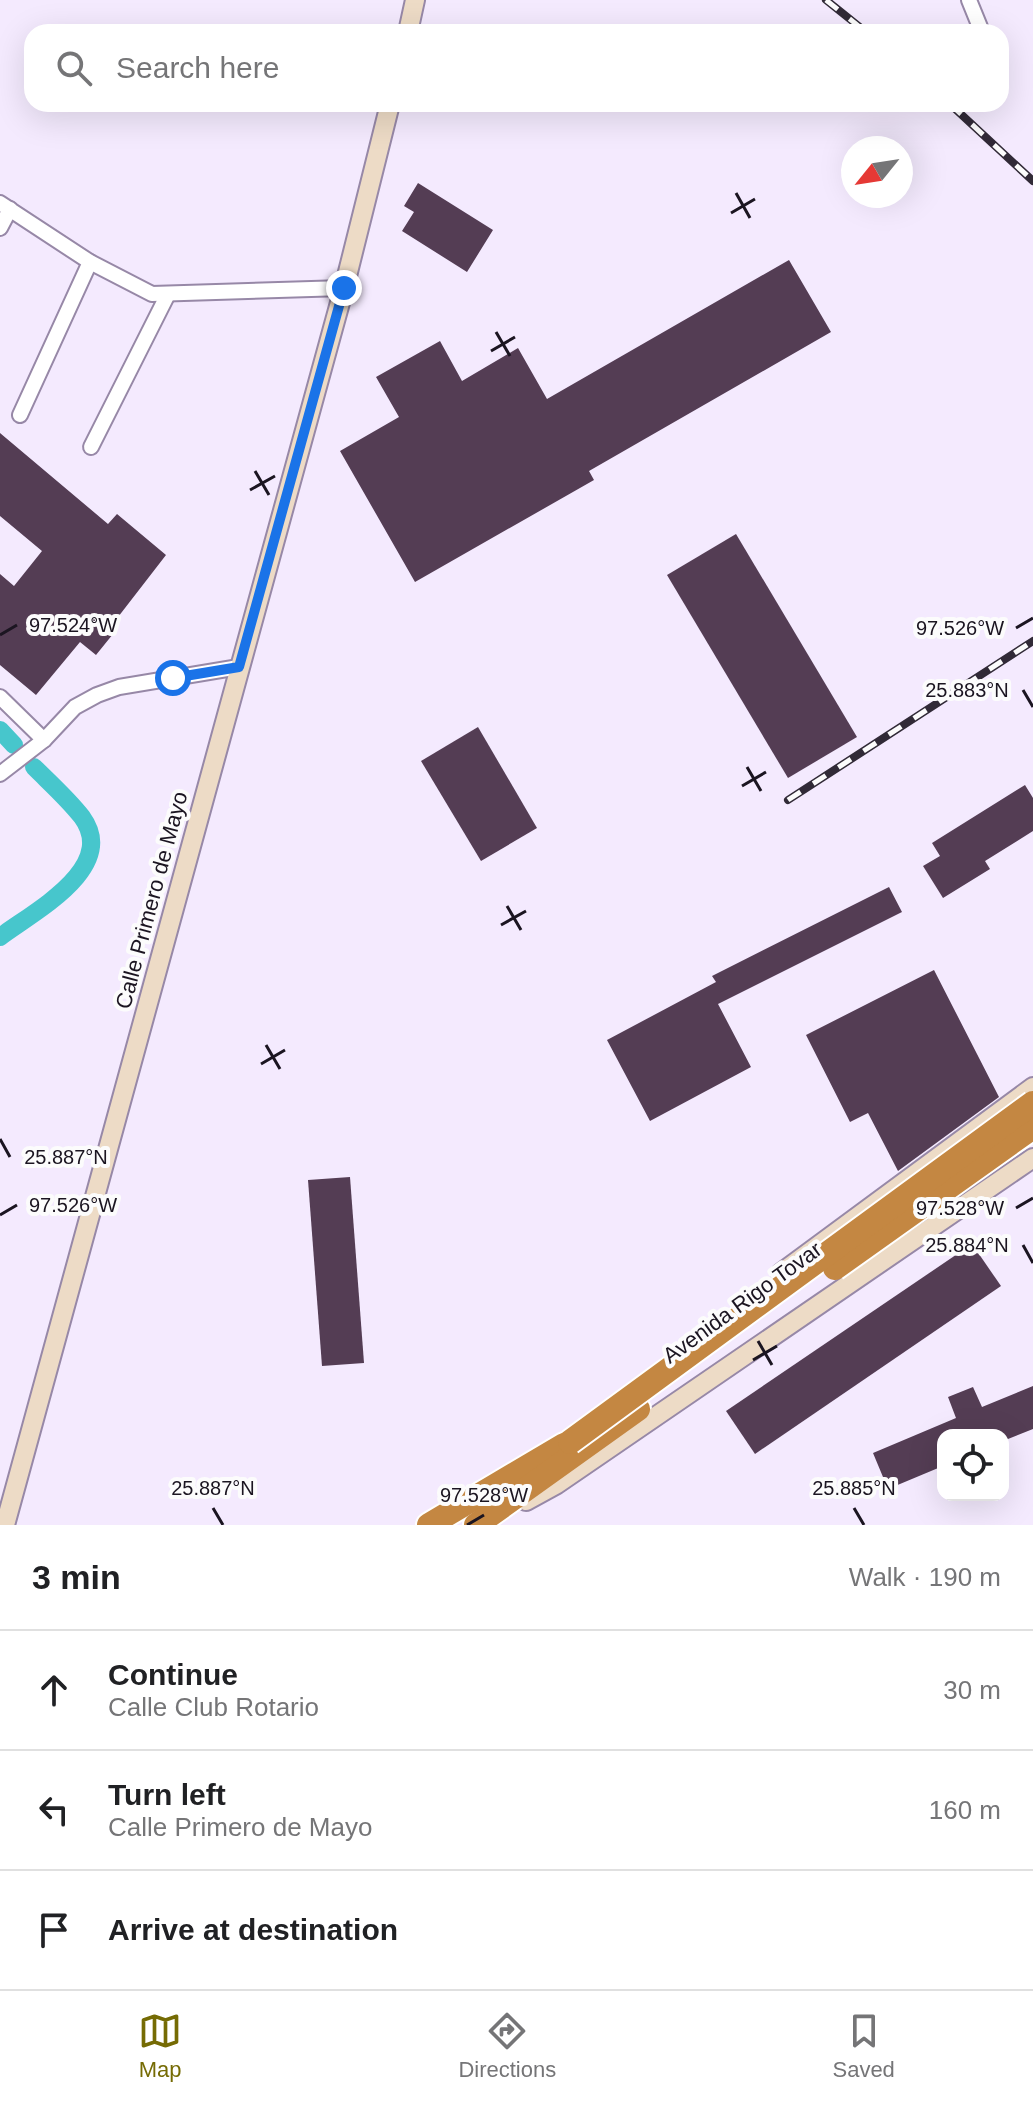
<!DOCTYPE html>
<html lang="en">
<head>
<meta charset="utf-8">
<style>
  body { margin:0; font-family:Helvetica,sans-serif; background:#f2f2f2; color:#202124 }
  .controls { position:absolute; right:24px; bottom:24px; display:grid; overflow:hidden; border-radius:16px; box-shadow:0 8px 32px #0002 }
  .controls button { width:72px; height:72px; display:grid; place-items:center; padding:0; border:0; border-bottom:2px solid #e0e0e0; background:#fff; color:#202124; font:40px sans-serif }
  .compass { position:absolute; left:841px; top:136px; width:72px; height:72px; border-radius:50%; background:#fff; box-shadow:0 8px 32px #0002; rotate:240deg }
  .stop { position:absolute; width:24px; height:24px; margin:-18px; border:6px solid #1a73e8; border-radius:50%; background:#fff }
  .stop.end { background:#1a73e8; border-color:#fff; box-shadow:0 2px 8px #0008 }
  .list { margin:0; padding:0; list-style:none }
  h2 { display:flex; justify-content:space-between; align-items:center; height:104px; margin:0; padding:0 32px; font-size:34px }
  h2 small { font-size:26px; font-weight:400; color:#757577 }
  .list li { display:grid; grid-template-columns:52px 1fr auto; gap:24px; align-items:center; box-sizing:border-box; height:120px; padding:0 32px; border-top:2px solid #e0e0e0 }
  .list b { display:block; font-size:30px; white-space:nowrap }
  .list p { margin:0; font-size:26px; white-space:nowrap; color:#757577 }
  .list em { font-size:26px; font-style:normal; color:#757577 }
  .icon { flex:none; width:44px; height:44px; fill:none; stroke:currentColor; stroke-width:2; stroke-linecap:round; stroke-linejoin:round }
  .map { position:relative; flex:none; width:1033px; height:1525px; overflow:hidden }
  .search { position:absolute; background:#fff; box-shadow:0 8px 32px #0002; left:24px; right:24px; top:24px; height:88px; display:flex; align-items:center; gap:20px; box-sizing:border-box; padding:0 28px; border-radius:24px; color:#757577; font-size:30px }
  .sheet { height:464px; background:#fff }
  nav { display:flex; justify-content:space-around; align-items:center; box-sizing:border-box; height:112px; border-top:2px solid #e0e0e0; background:#fff; font-size:22px; color:#757577 }
  nav a { display:grid; justify-items:center; gap:4px }
  nav .on { color:#756b04 }
  .map>svg:first-child { display:block }
  .lines { fill:none; stroke-linecap:round; stroke-linejoin:round }
  .canal { stroke:#47c6cc; stroke-width:18 }
  .building { fill:#543d54 }
  .street-casing { stroke:#9788a7; stroke-width:18 }
  .secondary-casing { stroke:#9788a7; stroke-width:22 }
  .highway-casing { stroke:#fff; stroke-width:28 }
  .street { stroke:#fff; stroke-width:14 }
  .secondary { stroke:#eddbc6; stroke-width:18 }
  .highway { stroke:#c48742; stroke-width:24 }
  .rail-casing { stroke:#312a37; stroke-width:8 }
  .rail { stroke:#fcfcfc; stroke-width:5; stroke-dasharray:15; stroke-linecap:butt }
  .highway-bridge-casing { stroke:#fff; stroke-width:28; stroke-linecap:butt }
  .highway-bridge { stroke:#c48742; stroke-width:24 }
  .route { stroke:#1a73e8; stroke-width:10 }
  .ticks { fill:none; stroke:#1b1521; stroke-width:3 }
  .labels { text-anchor:middle; stroke-width:8; stroke-linejoin:round; paint-order:stroke }
  .street-label { font-size:22px; fill:#1b1521; stroke:#fcfcfc }
  .ticks-label { font-size:20px; text-anchor:middle; fill:#1b1521; stroke:#fcfcfc; stroke-width:8; stroke-linejoin:round; paint-order:stroke }
</style>
</head>
<body>
<div class="map">
<svg width="1033" height="1525" viewBox="0 0 1033 1525">
  <rect width="100%" height="100%" fill="#f4eafe"/>
  <g class="lines">
    <g class="canal">
      <path d="M0,730l14,15"/>
      <path d="M0,937c33,-25 119,-69 82,-120 -14,-18 -32,-34 -48,-50"/>
    </g>
  </g>
  <g class="building">
    <path d="M418,183l75,47 -26,42 -65,-41 12,-19 -10,-6z"/>
    <path d="M789,260l42,72 -242,139 5,9 -179,102 -75,-131 59,-34 -23,-40 64,-36 22,40 56,-33 29,51z"/>
    <path d="M0,433l108,91 9,-10 49,41 -58,75 5,4 -17,21 -16,-13 -44,53 -36,-30v-91l14,12 28,-35 -42,-35z"/>
    <path d="M736,534l121,203 -69,41 -121,-203z"/>
    <path d="M478,727l59,101 -56,33 -60,-100z"/>
    <path d="M1025,785l8,13v33l-48,30 5,8 -47,29 -20,-32 17,-10 -8,-13z"/>
    <path d="M889,887l13,25 -184,92 33,63 -101,54 -43,-81 109,-58 -4,-6z"/>
    <path d="M934,970l65,127 -101,74 -30,-58 -18,9 -44,-87z"/>
    <path d="M350,1177l14,186 -42,3 -14,-186z"/>
    <path d="M972,1244l29,42 -246,168 -29,-43z"/>
    <path d="M1033,1386v43l-30,12v-6h-60v31l-55,23 -15,-36 83,-35 -8,-21 25,-10 9,20z"/>
  </g>
  <g class="lines">
    <defs>
      <g id="street">
        <path d="M969,0l13,32"/>
        <path d="M0,203l90,59 62,32 192,-6"/>
        <path d="M0,228l10,-19"/>
        <path d="M20,415l70,-153"/>
        <path d="M91,447l77,-153"/>
        <path d="M0,697l44,43"/>
        <path d="M0,774l44,-34 31,-33 22,-12 22,-8 120,-20"/>
      </g>
      <g id="secondary">
        <path d="M408,32l7,-32"/>
        <path d="M781,1273l252,-186"/>
        <path d="M526,1501l31,-17 476,-326"/>
        <path d="M5,1525l339,-1237 46,-184"/>
      </g>
      <g id="highway">
        <path d="M429,1525l135,-80"/>
        <path d="M476,1525l162,-116"/>
      </g>
    </defs>
    <use href="#street" class="street-casing"/>
    <use href="#secondary" class="secondary-casing"/>
    <use href="#highway" class="highway-casing"/>
    <use href="#street" class="street"/>
    <use href="#secondary" class="secondary"/>
    <use href="#highway" class="highway"/>
    <defs>
      <g id="rail">
        <path d="M826,0l40,32"/>
        <path d="M950,104l83,77"/>
        <path d="M788,800l245,-159"/>
      </g>
    </defs>
    <use href="#rail" class="rail-casing"/>
    <use href="#rail" class="rail"/>
    <defs>
      <g id="highway-bridge">
        <path d="M835,1268l198,-141"/>
        <path d="M570,1442l463,-339"/>
      </g>
    </defs>
    <use href="#highway-bridge" class="highway-bridge-casing"/>
    <use href="#highway-bridge" class="highway-bridge"/>
  </g>
  <g class="lines">
    <path class="route" d="M173,678l66,-11 105,-379"/>
  </g>
  <path class="ticks" d="M736,193l14,25M731,213l24,-14M496,332l14,24M491,351l24,-14M255,471l14,24M250,490l25,-14M1016,628l17,-10M0,635l17,-10M1023,690l10,17M747,767l14,24M742,786l24,-14M507,906l14,24M501,925l25,-14M266,1045l14,24M261,1064l24,-14M0,1139l10,18M1016,1208l17,-10M0,1215l17,-10M1023,1245l10,18M758,1341l14,24M753,1360l24,-14M213,1508l10,17M854,1508l10,17M467,1525l17,-10"/>
  <g class="labels">
    <g class="street-label">
      <text transform="translate(151 900) rotate(-75)" y="8">Calle Primero de Mayo</text>
      <text transform="translate(742 1302) rotate(-36)" y="8">Avenida Rigo Tovar</text>
    </g>
  </g>
  <g class="ticks-label">
    <text x="73" y="632">97.524°W</text>
    <text x="960" y="635">97.526°W</text>
    <text x="967" y="697">25.883°N</text>
    <text x="66" y="1164">25.887°N</text>
    <text x="73" y="1212">97.526°W</text>
    <text x="960" y="1215">97.528°W</text>
    <text x="967" y="1252">25.884°N</text>
    <text x="213" y="1495">25.887°N</text>
    <text x="854" y="1495">25.885°N</text>
    <text x="484" y="1502">97.528°W</text>
  </g>
</svg>
<div class="controls">
<button><svg class="icon" aria-label="locate" viewBox="0 0 24 24"><circle cx="12" cy="12" r="6"/><path d="M12 2v4M12 18v4M2 12h4M18 12h4"/></svg></button>
</div>
<svg class="compass" viewBox="-18 -18 36 36"><path d="M0-13l5 13h-10z" fill="#e53935"/><path d="M0 13l5-13h-10z" fill="#757577"/></svg>
<div class="stop" style="left:173px;top:678px"></div>
<div class="stop end" style="left:344px;top:288px"></div>
<div class="search"><svg class="icon" aria-label="search" viewBox="0 0 24 24"><circle cx="10" cy="10" r="6"/><path d="M15 15l6 6"/></svg>Search here</div>
</div>
<section class="sheet">
<h2>3 min<small>Walk · 190 m</small></h2>
<ul class="list">
<li><svg class="icon" aria-label="ahead" viewBox="0 0 24 24"><path d="M12 20V5M6 11l6-6 6 6"/></svg><div><b>Continue</b><p>Calle Club Rotario</p></div><em>30 m</em></li>
<li><svg class="icon" aria-label="left" viewBox="0 0 24 24"><path d="M17 20v-9H6M10 6l-5 5 5 5"/></svg><div><b>Turn left</b><p>Calle Primero de Mayo</p></div><em>160 m</em></li>
<li><svg class="icon" aria-label="arrive" viewBox="0 0 24 24"><path d="M6 21V4h12l-3 4 3 4H6"/></svg><div><b>Arrive at destination</b></div></li>
</ul>
</section>
<nav>
<a class="on"><svg class="icon" aria-label="map" viewBox="0 0 24 24"><path d="M3 6l6-2 6 2 6-2v14l-6 2-6-2-6 2zM9 4v14M15 6v14"/></svg>Map</a>
<a><svg class="icon" aria-label="directions" viewBox="0 0 24 24"><path d="M12 3l9 9-9 9-9-9zM9 14v-3h6M13 9l2 2-2 2"/></svg>Directions</a>
<a><svg class="icon" aria-label="saved" viewBox="0 0 24 24"><path d="M7 4h10v16l-5-4-5 4z"/></svg>Saved</a>
</nav>
</body>
</html>
